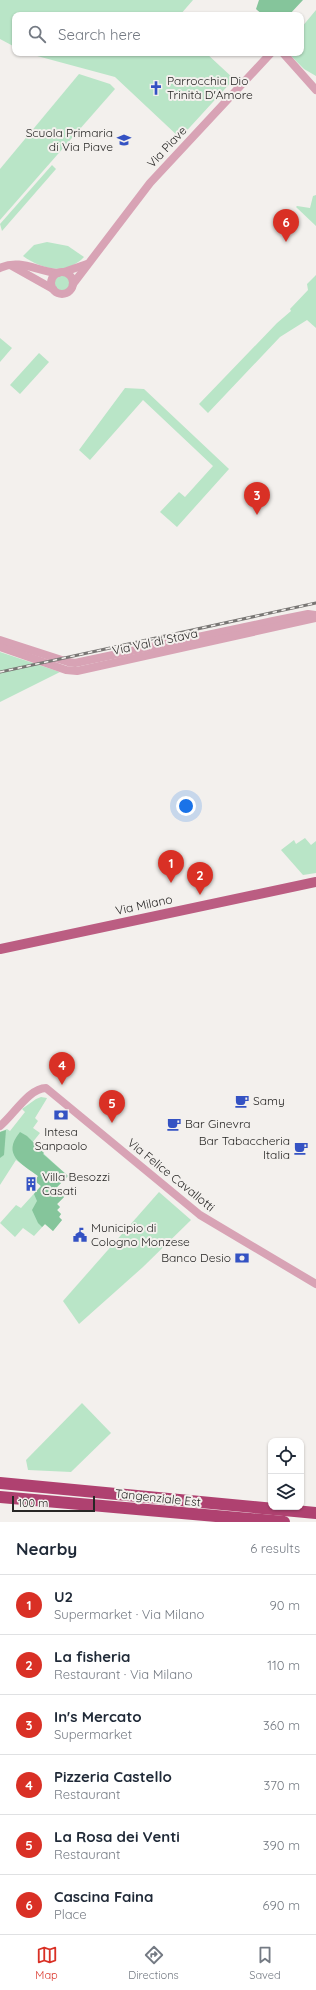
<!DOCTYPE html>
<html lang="en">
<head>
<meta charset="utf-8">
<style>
  body { margin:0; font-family:Quicksand,sans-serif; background:#f6f6f7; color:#1f2937 }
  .controls { position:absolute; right:12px; bottom:12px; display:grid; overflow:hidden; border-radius:8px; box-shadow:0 1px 3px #0004 }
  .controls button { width:36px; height:36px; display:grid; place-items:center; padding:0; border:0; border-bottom:1px solid #e0e1e3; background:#fff; color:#1f2937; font:20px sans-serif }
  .scale { position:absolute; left:12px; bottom:10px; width:83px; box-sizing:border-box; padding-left:4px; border:2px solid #272625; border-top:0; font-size:11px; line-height:14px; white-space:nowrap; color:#272625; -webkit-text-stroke:3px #f3f0ed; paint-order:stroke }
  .you { position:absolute; left:186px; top:806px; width:14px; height:14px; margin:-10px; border:3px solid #fff; border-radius:50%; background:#1a73e8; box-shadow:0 0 0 6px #1a73e833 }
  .badge { display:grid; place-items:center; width:26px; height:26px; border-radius:50%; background:#d93025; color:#fff; font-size:13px; font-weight:700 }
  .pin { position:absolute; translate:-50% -33px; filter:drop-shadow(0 1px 2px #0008) }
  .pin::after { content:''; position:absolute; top:21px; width:14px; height:12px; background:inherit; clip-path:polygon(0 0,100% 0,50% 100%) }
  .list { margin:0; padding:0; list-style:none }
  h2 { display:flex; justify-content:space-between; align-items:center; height:52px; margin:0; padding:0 16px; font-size:17px }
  h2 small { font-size:13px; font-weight:400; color:#747a83 }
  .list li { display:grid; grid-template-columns:26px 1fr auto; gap:12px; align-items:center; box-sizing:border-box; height:60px; padding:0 16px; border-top:1px solid #e0e1e3 }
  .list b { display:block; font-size:15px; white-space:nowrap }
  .list p { margin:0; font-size:13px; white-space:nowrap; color:#747a83 }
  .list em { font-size:13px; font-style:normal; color:#747a83 }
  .icon { flex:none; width:22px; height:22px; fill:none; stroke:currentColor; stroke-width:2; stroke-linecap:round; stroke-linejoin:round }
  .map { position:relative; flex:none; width:316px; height:1522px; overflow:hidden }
  .search { position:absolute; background:#fff; box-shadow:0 1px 3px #0004; left:12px; right:12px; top:12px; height:44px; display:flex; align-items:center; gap:10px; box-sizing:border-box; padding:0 14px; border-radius:8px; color:#747a83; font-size:15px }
  .sheet { height:412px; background:#fff }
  nav { display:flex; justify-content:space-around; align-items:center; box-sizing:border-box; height:56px; border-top:1px solid #e0e1e3; background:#fff; font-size:11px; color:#747a83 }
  nav a { display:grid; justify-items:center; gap:2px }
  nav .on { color:#d93025 }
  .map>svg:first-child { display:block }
  .green { fill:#b9e5c7 }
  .forest { fill:#85c59b }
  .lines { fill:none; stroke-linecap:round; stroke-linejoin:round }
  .minor { stroke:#d8a3b5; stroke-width:8 }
  .major { stroke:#bb5d82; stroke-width:10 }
  .highway { stroke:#af4170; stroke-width:12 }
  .rail-casing { stroke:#787674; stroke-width:3 }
  .rail { stroke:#f3f0ed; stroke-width:1.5; stroke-dasharray:4.5; stroke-linecap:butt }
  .labels { text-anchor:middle; stroke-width:4; stroke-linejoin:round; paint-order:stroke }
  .poi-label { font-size:12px; fill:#272625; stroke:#f3f0ed; text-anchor:start }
  .street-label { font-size:12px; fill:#272625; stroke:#f3f0ed }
</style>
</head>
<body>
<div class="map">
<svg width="316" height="1522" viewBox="0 0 316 1522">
  <rect width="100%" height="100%" fill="#f3f0ed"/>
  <g class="green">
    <path d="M0,0h193l-13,15h-165v32l-15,-8z"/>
    <path d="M316,10v66l-12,-7 -16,-16h13v-25z"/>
    <path d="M26,53h180l28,26 -54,59 -65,-61z"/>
    <path d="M79,74l31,10 5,5 -115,131v-51z"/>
    <path d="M52,165l4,4 -54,62 -2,-7z"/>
    <path d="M316,195v31l-20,-19 1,-1 13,2 3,-12z"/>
    <path d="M47,242l21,4 16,11c-18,19 -43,12 -61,-1l11,-11z"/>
    <path d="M316,275v53l-9,-8 -27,17 -72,76 -9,-9 78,-81 14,-12 -1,-2 18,-19 -1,-6z"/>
    <circle cx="62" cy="283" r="8"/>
    <path d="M0,338l12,10 -12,14z"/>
    <path d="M39,353l10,9 -29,32 -10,-9z"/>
    <path d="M125,388l19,1 85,80 -52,58 -17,-15 19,-20 6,5 28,-31 -70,-66 -53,60 -11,-10z"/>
    <path d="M0,652l60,20 -60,30z"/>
    <path d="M305,838l6,7 5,-4v32l-13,2 -22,-25 13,-10 2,4z"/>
    <path d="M41,1097l6,1 -1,2 -11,18 3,3 -5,7 7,5 -8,10 36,33 -13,13 9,8 -7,7 3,3 -3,3 4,4 -2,3 3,3 -9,11 -8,-7 -11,12 -11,-8 -8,9 -15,-14 16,-18 5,3 20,-22 -6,-5 3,-5 -22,-16 -16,25v-53l7,-3 3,2 15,-19 -3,-3 14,-10z"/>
    <path d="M159,1192l32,28 -48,47 -64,57 -16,-23z"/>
    <path d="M82,1403l29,30 -40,39 -43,-2 -2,-10z"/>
  </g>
  <g class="forest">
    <path d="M259,0h44l-14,15c-12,0 -25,3 -33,-6z"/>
    <path d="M6,1130l-2,25 -4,3v-26z"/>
    <path d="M20,1132l7,4 17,17 -1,1 25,22 -13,13 9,8 -7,7 3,3 -3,3 4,4 -2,3 3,3 -9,11 -8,-7 -3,3 -4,-4 -6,-13 5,-9 -3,-7 7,-8 -6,-5 3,-5c-16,-12 -37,-21 -18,-44z"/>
  </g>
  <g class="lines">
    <g class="minor">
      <path d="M283,53l33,37"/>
      <path d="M12,266l41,23"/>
      <path d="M0,268c20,-10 38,4 58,5"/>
      <path d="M64,272l23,-8"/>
      <circle cx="62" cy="283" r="11"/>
      <path d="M73,284l77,-101 121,-130"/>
      <path d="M0,640l68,22 7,1 198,-42 35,-7 8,1"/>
      <path d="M0,647l66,23 11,1 239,-53"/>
      <path d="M0,1126c13,-10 29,-38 46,-38l154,127 116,69"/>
    </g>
    <path class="major" d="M0,949l316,-67"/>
    <g class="highway">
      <path d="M0,1483l316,30"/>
      <path d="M0,1497l284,25"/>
    </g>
    <defs>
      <path id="rail" d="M0,672l316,-69"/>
    </defs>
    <use href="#rail" class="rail-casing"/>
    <use href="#rail" class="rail"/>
  </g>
  <defs>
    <symbol id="church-bare" viewBox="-9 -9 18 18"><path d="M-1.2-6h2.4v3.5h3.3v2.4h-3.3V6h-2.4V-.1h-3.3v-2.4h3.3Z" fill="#3452c3" stroke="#f3f0ed" stroke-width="2.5" paint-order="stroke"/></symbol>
    <symbol id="school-bare" viewBox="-9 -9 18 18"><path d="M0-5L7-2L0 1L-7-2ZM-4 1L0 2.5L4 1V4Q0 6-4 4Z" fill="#3452c3" stroke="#f3f0ed" stroke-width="2.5" paint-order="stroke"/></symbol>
    <symbol id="cafe-bare" viewBox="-9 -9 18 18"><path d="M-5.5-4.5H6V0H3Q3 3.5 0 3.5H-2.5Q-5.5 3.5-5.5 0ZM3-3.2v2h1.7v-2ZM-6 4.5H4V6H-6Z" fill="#3452c3" stroke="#f3f0ed" stroke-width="2.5" paint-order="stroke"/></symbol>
    <symbol id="bank-bare" viewBox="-9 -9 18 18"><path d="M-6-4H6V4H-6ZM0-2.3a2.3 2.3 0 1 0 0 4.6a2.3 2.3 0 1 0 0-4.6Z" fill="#3452c3" stroke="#f3f0ed" stroke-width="2.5" paint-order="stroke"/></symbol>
    <symbol id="building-bare" viewBox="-9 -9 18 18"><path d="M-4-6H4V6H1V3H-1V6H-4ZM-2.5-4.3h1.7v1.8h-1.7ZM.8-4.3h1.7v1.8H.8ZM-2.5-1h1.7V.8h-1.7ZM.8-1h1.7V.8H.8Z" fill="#3452c3" stroke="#f3f0ed" stroke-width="2.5" paint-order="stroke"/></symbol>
    <symbol id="civic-bare" viewBox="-9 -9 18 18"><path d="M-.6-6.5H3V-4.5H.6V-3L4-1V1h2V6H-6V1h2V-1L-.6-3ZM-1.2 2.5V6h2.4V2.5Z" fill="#3452c3" stroke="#f3f0ed" stroke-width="2.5" paint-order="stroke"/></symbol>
  </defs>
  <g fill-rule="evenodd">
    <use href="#church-bare" x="146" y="78" width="20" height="20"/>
    <use href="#school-bare" x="114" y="130" width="20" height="20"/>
    <use href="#cafe-bare" x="232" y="1091" width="20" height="20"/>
    <use href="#bank-bare" x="51" y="1105" width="20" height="20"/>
    <use href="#cafe-bare" x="164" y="1114" width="20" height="20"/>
    <use href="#cafe-bare" x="291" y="1138" width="20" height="20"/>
    <use href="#building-bare" x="21" y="1174" width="20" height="20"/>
    <use href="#civic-bare" x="70" y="1225" width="20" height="20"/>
    <use href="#bank-bare" x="232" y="1248" width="20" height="20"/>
  </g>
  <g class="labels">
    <g class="poi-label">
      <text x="167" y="85">Parrocchia Dio<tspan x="167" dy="14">Trinità D'Amore</tspan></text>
      <text x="113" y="137" text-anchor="end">Scuola Primaria<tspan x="113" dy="14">di Via Piave</tspan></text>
      <text x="253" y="1105">Samy</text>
      <text x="185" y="1128">Bar Ginevra</text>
      <text x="61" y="1136" text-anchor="middle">Intesa<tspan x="61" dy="14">Sanpaolo</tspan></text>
      <text x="290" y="1145" text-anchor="end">Bar Tabaccheria<tspan x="290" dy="14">Italia</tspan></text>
      <text x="42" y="1181">Villa Besozzi<tspan x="42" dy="14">Casati</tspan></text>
      <text x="91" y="1232">Municipio di<tspan x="91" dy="14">Cologno Monzese</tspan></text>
      <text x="231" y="1262" text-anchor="end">Banco Desio</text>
    </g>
    <g class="street-label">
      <text transform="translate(167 147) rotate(-47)" y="4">Via Piave</text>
      <text transform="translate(155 642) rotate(-12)" y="4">Via Val di Stava</text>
      <text transform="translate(144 905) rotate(-12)" y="4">Via Milano</text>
      <text transform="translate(171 1175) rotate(39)" y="4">Via Felice Cavallotti</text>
      <text transform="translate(158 1498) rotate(6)" y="4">Tangenziale Est</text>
    </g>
  </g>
</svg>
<div class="controls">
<button><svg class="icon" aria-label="locate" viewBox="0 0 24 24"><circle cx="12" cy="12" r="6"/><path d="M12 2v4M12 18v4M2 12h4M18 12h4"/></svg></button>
<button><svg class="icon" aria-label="layers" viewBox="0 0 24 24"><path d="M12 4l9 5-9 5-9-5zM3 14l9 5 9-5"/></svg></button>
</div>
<div class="scale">100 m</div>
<div class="you"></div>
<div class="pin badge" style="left:171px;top:883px">1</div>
<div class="pin badge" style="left:200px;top:895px">2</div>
<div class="pin badge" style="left:257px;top:515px">3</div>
<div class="pin badge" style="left:62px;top:1085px">4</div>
<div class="pin badge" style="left:112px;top:1123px">5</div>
<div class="pin badge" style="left:286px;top:242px">6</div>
<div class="search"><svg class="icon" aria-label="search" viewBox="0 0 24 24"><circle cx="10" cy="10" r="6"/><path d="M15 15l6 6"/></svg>Search here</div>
</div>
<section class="sheet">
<h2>Nearby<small>6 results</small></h2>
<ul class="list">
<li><span class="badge">1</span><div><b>U2</b><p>Supermarket · Via Milano</p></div><em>90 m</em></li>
<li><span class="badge">2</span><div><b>La fisheria</b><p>Restaurant · Via Milano</p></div><em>110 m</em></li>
<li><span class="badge">3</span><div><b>In's Mercato</b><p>Supermarket</p></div><em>360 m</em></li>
<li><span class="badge">4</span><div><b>Pizzeria Castello</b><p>Restaurant</p></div><em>370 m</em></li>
<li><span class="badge">5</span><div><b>La Rosa dei Venti</b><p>Restaurant</p></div><em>390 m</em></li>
<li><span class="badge">6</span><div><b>Cascina Faina</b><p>Place</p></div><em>690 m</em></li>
</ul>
</section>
<nav>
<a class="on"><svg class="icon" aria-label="map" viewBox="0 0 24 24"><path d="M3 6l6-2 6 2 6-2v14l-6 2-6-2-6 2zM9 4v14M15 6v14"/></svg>Map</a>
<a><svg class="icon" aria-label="directions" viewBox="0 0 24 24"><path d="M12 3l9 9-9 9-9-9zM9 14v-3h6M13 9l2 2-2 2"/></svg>Directions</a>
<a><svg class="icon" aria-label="saved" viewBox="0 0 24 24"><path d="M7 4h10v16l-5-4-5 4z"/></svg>Saved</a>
</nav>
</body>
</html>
